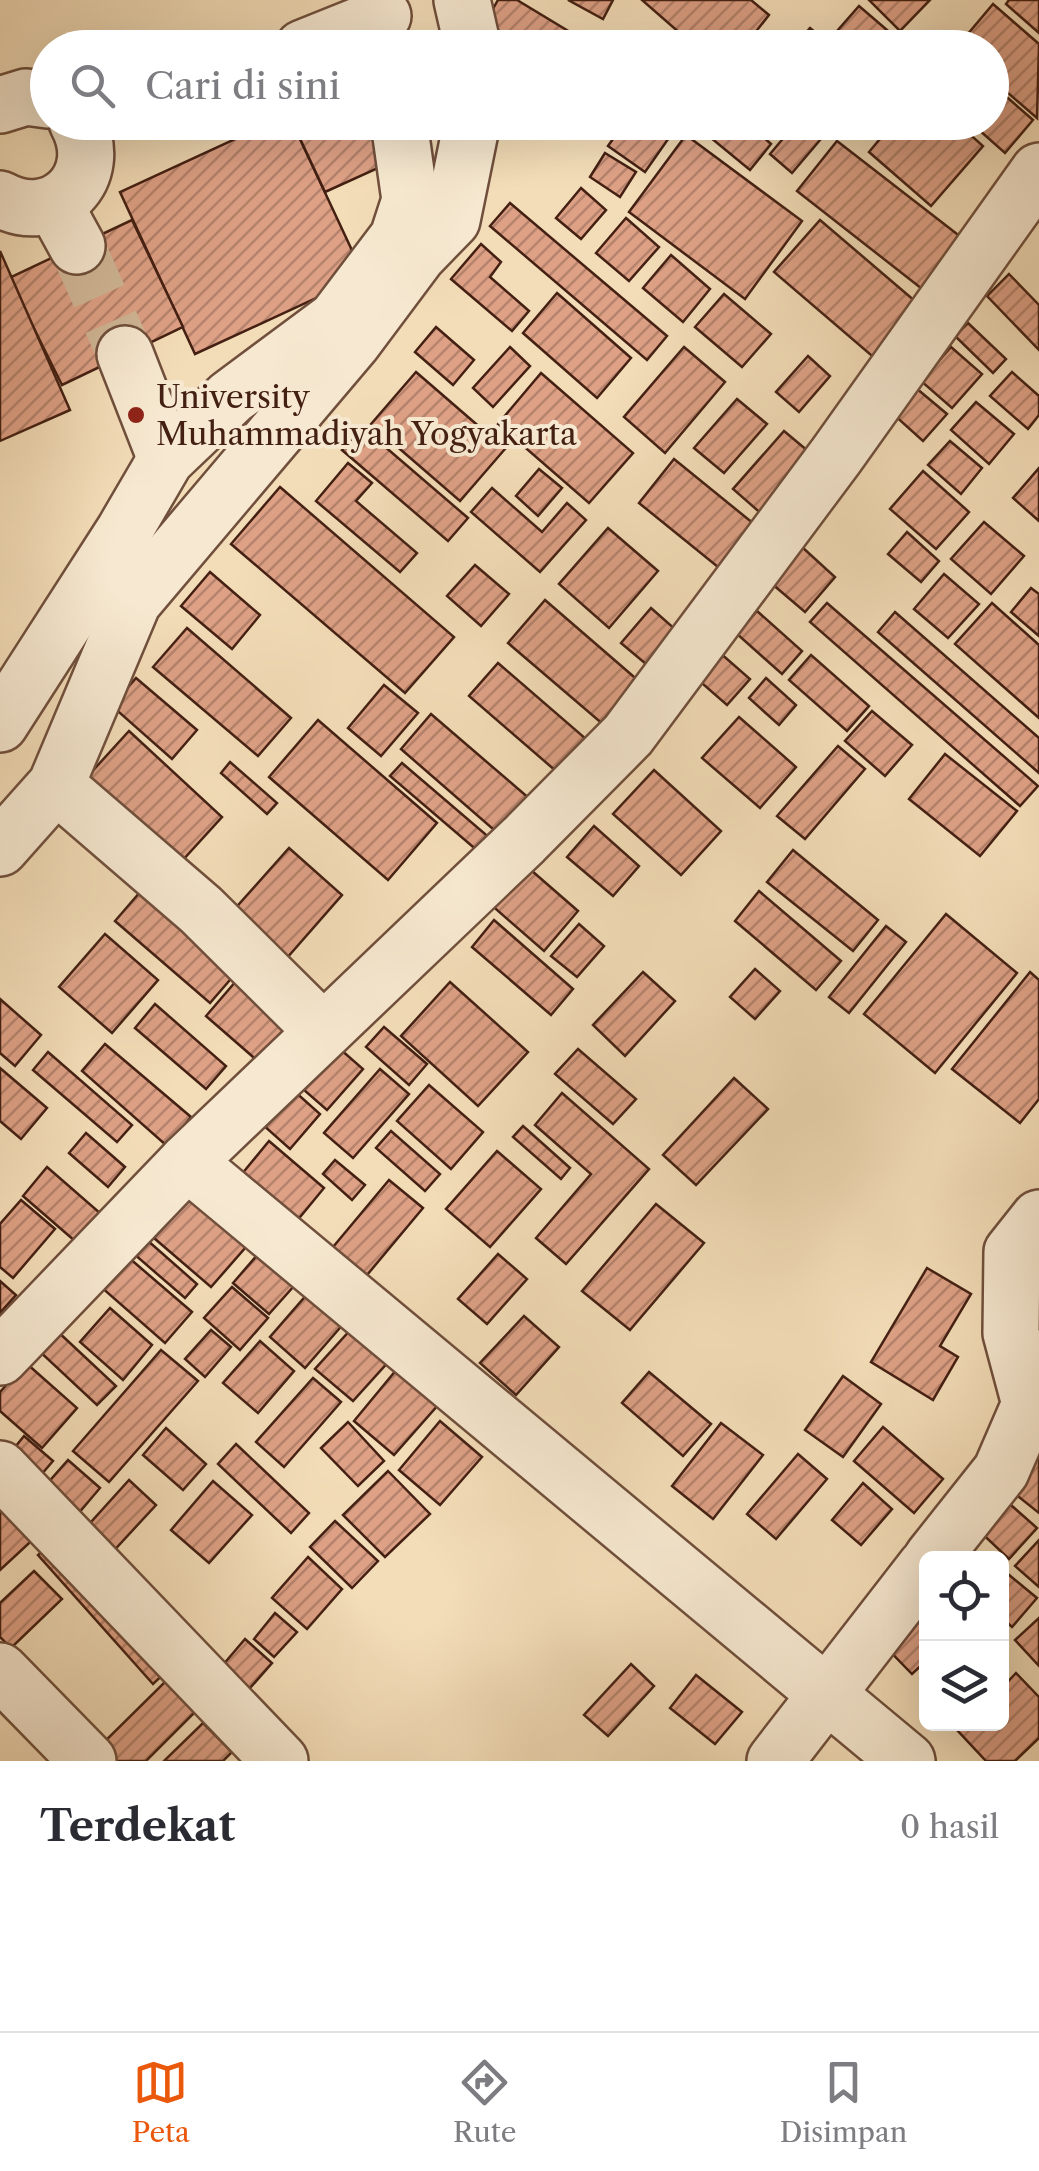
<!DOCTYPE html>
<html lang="id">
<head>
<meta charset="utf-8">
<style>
  body { margin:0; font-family:"Libre Caslon Text",serif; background:#f2f2f3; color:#2b2b33 }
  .controls { position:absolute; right:30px; bottom:30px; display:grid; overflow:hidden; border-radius:15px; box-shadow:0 10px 40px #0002 }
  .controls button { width:90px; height:90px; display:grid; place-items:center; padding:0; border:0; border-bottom:2px solid #e1e1e2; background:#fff; color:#2b2b33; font:50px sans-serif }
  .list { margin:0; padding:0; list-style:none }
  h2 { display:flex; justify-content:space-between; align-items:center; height:130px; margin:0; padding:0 40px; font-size:42px }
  h2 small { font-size:32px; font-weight:400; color:#7c7c81 }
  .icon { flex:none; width:55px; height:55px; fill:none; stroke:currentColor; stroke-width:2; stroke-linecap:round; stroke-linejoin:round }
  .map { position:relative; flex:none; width:1039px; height:1761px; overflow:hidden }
  .search { position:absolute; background:#fff; box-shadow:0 10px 40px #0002; left:30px; right:30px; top:30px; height:110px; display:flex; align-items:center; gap:25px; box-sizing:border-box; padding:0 35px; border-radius:55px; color:#7c7c81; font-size:38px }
  .sheet { height:270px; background:#fff }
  nav { display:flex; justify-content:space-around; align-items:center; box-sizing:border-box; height:140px; border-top:2px solid #e1e1e2; background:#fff; font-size:28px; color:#7c7c81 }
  nav a { display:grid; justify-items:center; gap:5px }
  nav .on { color:#ea580c }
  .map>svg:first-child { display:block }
  .building { fill:url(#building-hatch); stroke:#442013; stroke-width:2.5 }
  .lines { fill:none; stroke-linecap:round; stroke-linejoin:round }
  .minor-tunnel { stroke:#d0b797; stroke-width:55; stroke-dasharray:55 28; stroke-linecap:butt }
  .minor-casing { stroke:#704f3c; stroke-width:60 }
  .minor { stroke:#f7e9d1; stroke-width:55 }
  .poi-dot { fill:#8f2418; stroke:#f7e9d1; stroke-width:4 }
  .labels { text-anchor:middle; stroke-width:8; stroke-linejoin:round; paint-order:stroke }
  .poi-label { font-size:32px; fill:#442013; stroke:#f7e9d1; text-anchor:start }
</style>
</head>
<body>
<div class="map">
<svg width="1039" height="1761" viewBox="0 0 1039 1761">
  <defs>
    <pattern id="building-hatch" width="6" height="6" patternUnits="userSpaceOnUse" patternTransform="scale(2.5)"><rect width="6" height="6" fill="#dea186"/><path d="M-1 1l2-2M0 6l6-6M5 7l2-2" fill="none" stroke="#b6836c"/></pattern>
  </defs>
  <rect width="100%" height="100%" fill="#f3ddb8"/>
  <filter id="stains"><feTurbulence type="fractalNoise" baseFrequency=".002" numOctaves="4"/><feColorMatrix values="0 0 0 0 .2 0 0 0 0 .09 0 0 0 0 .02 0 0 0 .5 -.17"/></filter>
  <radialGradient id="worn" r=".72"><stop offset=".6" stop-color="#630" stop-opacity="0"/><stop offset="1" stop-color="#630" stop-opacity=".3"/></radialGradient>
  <g class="building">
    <path d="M498,0h19l71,43 -3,5h-59l-41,-25z"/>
    <path d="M568,0h45l-10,19z"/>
    <path d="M642,0h109l18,15 -26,33h-46z"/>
    <path d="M869,0h61l-30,31z"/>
    <path d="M1009,0h30v33l-33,-29z"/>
    <path d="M993,4l46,40 -2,74 -45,-39v-31h-36z"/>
    <path d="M859,6l49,42h-66l-11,-10z"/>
    <path d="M810,28l23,19 -1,1h-39z"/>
    <path d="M992,84l41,36 -28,33 -35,-31h22z"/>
    <path d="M272,122h20l72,154 -169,78 -75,-162z"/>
    <path d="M314,122h53l20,42 -62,28 -29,-62z"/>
    <path d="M625,122h55l-35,50 -37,-26z"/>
    <path d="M695,122h52l24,22 -21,26 -56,-46z"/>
    <path d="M797,122h29l5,5 -39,46 -22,-19z"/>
    <path d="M894,122h62l27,24 -52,60 -62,-54z"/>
    <path d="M686,135l116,86 -57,78 -116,-87z"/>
    <path d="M837,141l129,100 -40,51 -129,-101z"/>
    <path d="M605,153l31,19 -16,25 -30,-20z"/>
    <path d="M581,188l25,22 -25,29 -25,-21z"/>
    <path d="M510,203l157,133 -20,24 -157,-134z"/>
    <path d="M626,218l33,29 -30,34 -33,-28z"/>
    <path d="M132,220l51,107 -121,58 -53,-107z"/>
    <path d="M820,220l103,88 -45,53 -104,-89z"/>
    <path d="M481,244l20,18 -11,15 39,34 -17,20 -61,-52z"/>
    <path d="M0,251l70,159 -70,31z"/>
    <path d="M671,255l39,34 -27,33 -40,-34z"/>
    <path d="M1009,274l30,31v45l-52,-54z"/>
    <path d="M557,293l74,65 -34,40 -74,-65z"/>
    <path d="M724,294l47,40 -29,33 -47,-40z"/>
    <path d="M968,323l38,36 -13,14 -38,-37z"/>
    <path d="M436,327l38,33 -21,25 -38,-33z"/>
    <path d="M510,347l20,19 -37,41 -20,-19z"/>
    <path d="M684,347l41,35 -60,71 -41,-36z"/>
    <path d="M951,347l31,27 -30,34 -31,-27z"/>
    <path d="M808,356l22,20 -31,36 -23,-20z"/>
    <path d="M416,372l89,77 -45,52 -89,-77z"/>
    <path d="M1012,372l27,24v19l-11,14 -38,-33z"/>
    <path d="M541,373l92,80 -44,50 -91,-79z"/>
    <path d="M916,388l31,26 -24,27 -30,-27z"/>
    <path d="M737,399l30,25 -43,49 -30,-25z"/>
    <path d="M976,402l38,32 -25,30 -38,-34z"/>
    <path d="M362,427l106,91 -20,23 -106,-91z"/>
    <path d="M784,431l31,26 -51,59 -31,-27z"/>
    <path d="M950,441l32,27 -21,26 -33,-29z"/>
    <path d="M674,459l80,65 -36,43 -79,-64z"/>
    <path d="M348,463l24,20 -16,18 61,52 -17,19 -84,-71z"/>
    <path d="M1039,468v53l-26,-23z"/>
    <path d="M539,469l23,19 -24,28 -22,-20z"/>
    <path d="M923,471l46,41 -33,37 -46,-40z"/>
    <path d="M280,487l174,150 -49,56 -174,-149z"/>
    <path d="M492,488l50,44 25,-29 19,17 -46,52 -69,-60z"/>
    <path d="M984,522l40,34 -33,38 -40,-35z"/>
    <path d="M608,528l50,43 -49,57 -50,-44z"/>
    <path d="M907,532l32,29 -18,21 -33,-28z"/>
    <path d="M802,547l33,30 -30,35 -34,-29z"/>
    <path d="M475,565l34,29 -28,32 -34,-30z"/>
    <path d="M210,572l50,43 -28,34 -51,-43z"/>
    <path d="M944,574l35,30 -31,34 -34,-29z"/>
    <path d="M1031,588l8,6v42l-28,-24z"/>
    <path d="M545,600l96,83 -36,43 -97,-83z"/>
    <path d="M827,603l211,183 -18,20 -210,-184z"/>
    <path d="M992,603l47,42v73l-84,-74z"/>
    <path d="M651,608l25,22 -30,34 -25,-21z"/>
    <path d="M757,611l45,40 -20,23 -45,-40z"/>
    <path d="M895,612l144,126v35l-161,-141z"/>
    <path d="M187,628l104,90 -33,38 -105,-89z"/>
    <path d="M719,652l31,27 -23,26 -31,-27z"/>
    <path d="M811,655l58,51 -22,25 -58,-51z"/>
    <path d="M498,663l95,82 -29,33 -95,-82z"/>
    <path d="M136,678l61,52 -25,29 -60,-53z"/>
    <path d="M766,678l30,27 -17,20 -30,-27z"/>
    <path d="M384,685l34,28 -37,43 -33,-28z"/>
    <path d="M872,711l40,34 -27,31 -40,-35z"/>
    <path d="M431,714l100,86 -30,36 -100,-87z"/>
    <path d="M739,717l57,50 -36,41 -58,-50z"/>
    <path d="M318,720l119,103 -49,57 -119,-103z"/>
    <path d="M129,731l93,86 -51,56 -94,-85z"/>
    <path d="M838,746l27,23 -60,70 -28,-23z"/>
    <path d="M945,754l72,57 -37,45 -71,-57z"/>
    <path d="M230,762l47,41 -10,11 -46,-41z"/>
    <path d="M402,763l96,82 -12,13 -96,-82z"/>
    <path d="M654,770l67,61 -40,44 -68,-61z"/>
    <path d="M594,826l45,40 -26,30 -46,-39z"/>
    <path d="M289,848l53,47 -56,64 -54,-47z"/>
    <path d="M793,850l85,70 -25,31 -86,-69z"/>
    <path d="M524,864l54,47 -34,40 -55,-48z"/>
    <path d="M147,884l95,82 -32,37 -95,-82z"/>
    <path d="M759,891l82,70 -25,29 -81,-69z"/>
    <path d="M946,914l71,59 -82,100 -71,-59z"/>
    <path d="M494,920l79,69 -22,26 -79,-68z"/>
    <path d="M579,924l25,22 -27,31 -26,-21z"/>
    <path d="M886,926l20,16 -57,71 -20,-16z"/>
    <path d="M105,934l53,46 -46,53 -53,-46z"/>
    <path d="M755,969l25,22 -25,28 -25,-22z"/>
    <path d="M643,972l32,29 -50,55 -32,-31z"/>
    <path d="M1030,972l9,8v119l-19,24 -68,-54z"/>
    <path d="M243,973l55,47 -38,43 -54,-47z"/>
    <path d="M450,982l78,70 -50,54 -77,-70z"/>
    <path d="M0,999l41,36 -26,31 -15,-13z"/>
    <path d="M155,1004l71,62 -20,23 -71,-61z"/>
    <path d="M384,1027l43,37 -18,21 -43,-38z"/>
    <path d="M105,1044l86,73 -24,29 -85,-75z"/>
    <path d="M340,1049l23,20 -36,41 -23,-20z"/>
    <path d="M578,1049l58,50 -23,25 -58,-50z"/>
    <path d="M48,1052l84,73 -15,17 -84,-72z"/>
    <path d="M0,1068l47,40 -26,31 -21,-18z"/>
    <path d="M380,1069l29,25 -56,64 -29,-25z"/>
    <path d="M734,1078l34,31 -72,76 -33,-30z"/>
    <path d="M429,1085l54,47 -32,37 -54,-48z"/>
    <path d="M293,1090l27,24 -30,35 -27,-24z"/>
    <path d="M562,1093l87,76 -83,95 -30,-26 55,-64 -56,-49z"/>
    <path d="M523,1126l47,42 -9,11 -48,-42z"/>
    <path d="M391,1131l49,43 -15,17 -49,-43z"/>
    <path d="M86,1133l39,34 -17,20 -39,-34z"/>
    <path d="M269,1141l55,47 -28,34 -55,-47z"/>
    <path d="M497,1151l44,38 -51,58 -44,-38z"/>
    <path d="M335,1160l30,25 -13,15 -29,-26z"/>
    <path d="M47,1167l61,53 -25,28 -60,-52z"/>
    <path d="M389,1180l34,28 -56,67 -34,-28z"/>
    <path d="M196,1190l57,49 -42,48 -57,-49z"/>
    <path d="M21,1200l34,29 -42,49 -13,-11v-43z"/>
    <path d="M656,1204l48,39 -74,87 -48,-39z"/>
    <path d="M147,1240l50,44 -12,14 -51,-44z"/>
    <path d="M266,1245l37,31 -34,38 -36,-31z"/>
    <path d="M498,1254l29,25 -40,45 -29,-25z"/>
    <path d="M128,1257l64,55 -27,31 -64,-56z"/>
    <path d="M927,1268l44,26 -31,52 18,11 -25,43 -62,-38z"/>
    <path d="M0,1281l16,14 -16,18z"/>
    <path d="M316,1284l36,30 -47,54 -35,-31z"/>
    <path d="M232,1287l36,31 -28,32 -36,-32z"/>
    <path d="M110,1308l42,37 -29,35 -43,-38z"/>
    <path d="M524,1316l35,31 -43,48 -36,-32z"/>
    <path d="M353,1327l37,33 -37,41 -38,-32z"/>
    <path d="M55,1329l61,57 -19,19 -60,-56z"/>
    <path d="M211,1330l20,17 -26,30 -20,-18z"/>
    <path d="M260,1341l34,30 -36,42 -35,-30z"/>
    <path d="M161,1350l37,31 -89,101 -36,-31z"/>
    <path d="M26,1363l51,45 -35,40 -42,-37v-19z"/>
    <path d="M397,1369l41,36 -44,50 -40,-34z"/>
    <path d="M649,1372l62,52 -28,32 -61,-53z"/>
    <path d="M843,1376l38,28 -38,53 -38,-27z"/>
    <path d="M313,1378l28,24 -57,65 -28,-25z"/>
    <path d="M440,1421l42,36 -42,48 -41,-35z"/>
    <path d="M348,1422l36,39 -26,25 -37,-38z"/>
    <path d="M721,1423l42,32 -50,64 -41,-33z"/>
    <path d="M883,1427l60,52 -29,34 -60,-52z"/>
    <path d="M166,1428l40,36 -23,26 -40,-35z"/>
    <path d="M24,1436l29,25 -18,21 -28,-25z"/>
    <path d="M236,1444l73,69 -18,20 -73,-69z"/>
    <path d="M1039,1452v61l-30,-24z"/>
    <path d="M798,1454l29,25 -51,60 -29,-25z"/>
    <path d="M68,1460l32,28 -22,26 -32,-29z"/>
    <path d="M388,1471l42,43 -45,43 -42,-42z"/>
    <path d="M129,1480l27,25 -48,52 -26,-25z"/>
    <path d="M213,1481l39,34 -43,48 -38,-33z"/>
    <path d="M863,1483l29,26 -31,36 -29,-25z"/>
    <path d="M1003,1498l34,30 -28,31 -33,-31z"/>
    <path d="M0,1500l41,32 -41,38z"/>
    <path d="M335,1521l43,40 -26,27 -42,-41z"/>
    <path d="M1039,1540v47l-24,-21z"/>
    <path d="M53,1541l115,129 -15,14 -115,-129z"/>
    <path d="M308,1557l34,32 -35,40 -35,-31z"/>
    <path d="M1002,1569l35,29 -25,29 -10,-9z"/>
    <path d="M34,1571l28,28 -51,49 -11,-11v-34z"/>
    <path d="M926,1595v66l-14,13 -33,-34z"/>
    <path d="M275,1613l22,19 -23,25 -20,-18z"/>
    <path d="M1039,1618v48l-24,-26z"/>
    <path d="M245,1639l27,24 -29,33 -27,-23z"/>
    <path d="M631,1664l23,22 -46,50 -24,-21z"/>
    <path d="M1016,1673l23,24v41l-24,23h-29l-28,-30 8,-7h36v-36z"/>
    <path d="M172,1675l30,30 -56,56h-47l-7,-7z"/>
    <path d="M696,1675l46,37 -27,32 -45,-36z"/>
    <path d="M203,1723l29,29 -9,9h-59z"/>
  </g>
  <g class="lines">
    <path class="minor-tunnel" d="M77,246l48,108"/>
    <defs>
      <g id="minor">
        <path d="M462,0l11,48"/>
        <path d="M303,48l80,-32"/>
        <path d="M0,105l26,-8 22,3"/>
        <path d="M0,199c54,30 107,-22 77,-77"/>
        <path d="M54,204l23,42"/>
        <path d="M125,354l41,105"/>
        <path d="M0,724l124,-193 42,-72 65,-62 105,-78 62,-82 12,-37 -11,-78"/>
        <path d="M56,785l145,125 122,121"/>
        <path d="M0,848l56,-63 77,-183 220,-260 65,-87 34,-35 20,-98"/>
        <path d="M187,1162l720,599"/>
        <path d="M0,1357l187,-195 337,-322 104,-105 208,-279 203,-285"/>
        <path d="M0,1469l280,292"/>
        <path d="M932,1558l69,-87 29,-67 -19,-71 1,-81 27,-34"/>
        <path d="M0,1671l88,90"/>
        <path d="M775,1761l151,-195"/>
      </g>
    </defs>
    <use href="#minor" class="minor-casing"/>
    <use href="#minor" class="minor"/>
  </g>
  <circle class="poi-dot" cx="136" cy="415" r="10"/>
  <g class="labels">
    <g class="poi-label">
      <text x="156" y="408">University<tspan x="156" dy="37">Muhammadiyah Yogyakarta</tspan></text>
    </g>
  </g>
  <rect width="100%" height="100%" filter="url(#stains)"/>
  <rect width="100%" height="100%" fill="url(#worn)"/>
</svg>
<div class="controls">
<button><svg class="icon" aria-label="locate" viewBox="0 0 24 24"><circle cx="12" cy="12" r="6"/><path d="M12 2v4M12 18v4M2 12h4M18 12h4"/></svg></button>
<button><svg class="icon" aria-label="layers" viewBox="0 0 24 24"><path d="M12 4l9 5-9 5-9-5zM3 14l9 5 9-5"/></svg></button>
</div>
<div class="search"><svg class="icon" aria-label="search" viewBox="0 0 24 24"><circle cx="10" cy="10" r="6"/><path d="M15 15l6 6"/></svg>Cari di sini</div>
</div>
<section class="sheet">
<h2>Terdekat<small>0 hasil</small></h2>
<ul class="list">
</ul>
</section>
<nav>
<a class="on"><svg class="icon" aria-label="map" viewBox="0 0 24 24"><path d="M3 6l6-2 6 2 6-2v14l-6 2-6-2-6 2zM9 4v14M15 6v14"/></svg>Peta</a>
<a><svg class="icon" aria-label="directions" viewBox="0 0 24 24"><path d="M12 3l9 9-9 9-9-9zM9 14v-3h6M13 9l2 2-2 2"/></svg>Rute</a>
<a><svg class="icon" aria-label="saved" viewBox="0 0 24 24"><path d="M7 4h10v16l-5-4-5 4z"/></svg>Disimpan</a>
</nav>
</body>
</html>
